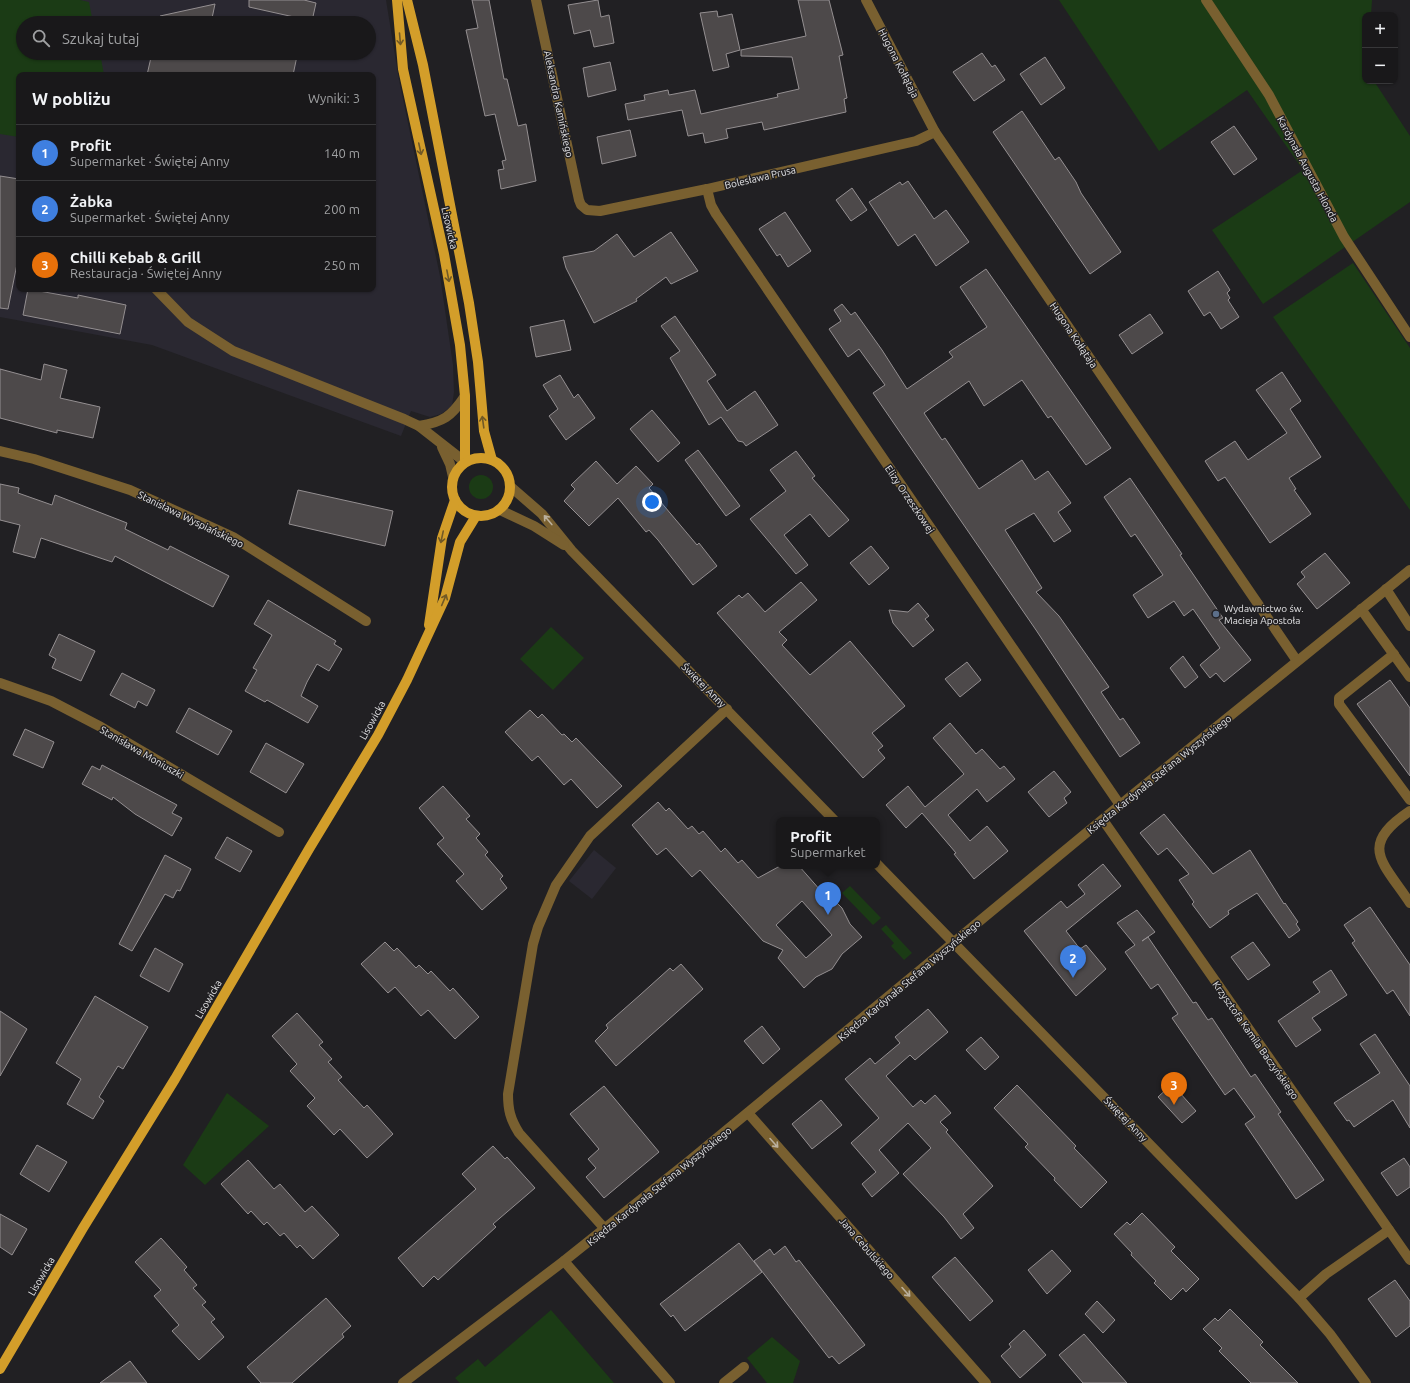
<!DOCTYPE html>
<html lang="pl">
<head>
<meta charset="utf-8">
<style>
  body { margin:0; font-family:Ubuntu,sans-serif; background:#262527; color:#f1f3f6 }
  .controls { position:absolute; right:12px; top:12px; display:grid; overflow:hidden; border-radius:8px; box-shadow:0 1px 3px #0004 }
  .controls button { width:36px; height:36px; display:grid; place-items:center; padding:0; border:0; border-bottom:1px solid #373739; background:#19181a; color:#f1f3f6; font:20px sans-serif }
  .you { position:absolute; left:652px; top:502px; width:14px; height:14px; margin:-10px; border:3px solid #fff; border-radius:50%; background:#1a73e8; box-shadow:0 0 0 6px #1a73e833 }
  .badge { display:grid; place-items:center; width:26px; height:26px; border-radius:50%; background:#58c9e3; color:#fff; font-size:13px; font-weight:700 }
  .pin { position:absolute; translate:-50% -33px; filter:drop-shadow(0 1px 2px #0008) }
  .pin::after { content:''; position:absolute; top:21px; width:14px; height:12px; background:inherit; clip-path:polygon(0 0,100% 0,50% 100%) }
  .popup { position:absolute; left:776px; top:817px; width:104px; height:52px; box-sizing:border-box; display:grid; place-content:center; border-radius:8px; background:#19181a; filter:drop-shadow(0 1px 3px #0005); font-size:13px; white-space:nowrap; color:#9fa0a2 }
  .popup b { font-size:15px; color:#f1f3f6 }
  .popup::after { content:''; position:absolute; left:50%; top:100%; margin-left:-8px; border:8px solid transparent; border-top-color:#19181a }
  .list { margin:0; padding:0; list-style:none }
  h2 { display:flex; justify-content:space-between; align-items:center; height:52px; margin:0; padding:0 16px; font-size:17px }
  h2 small { font-size:13px; font-weight:400; color:#9fa0a2 }
  .list li { display:grid; grid-template-columns:26px 1fr auto; gap:12px; align-items:center; box-sizing:border-box; height:56px; padding:0 16px; border-top:1px solid #373739 }
  .list b { display:block; font-size:15px; white-space:nowrap }
  .list p { margin:0; font-size:13px; white-space:nowrap; color:#9fa0a2 }
  .list em { font-size:13px; font-style:normal; color:#9fa0a2 }
  .icon { flex:none; width:22px; height:22px; fill:none; stroke:currentColor; stroke-width:2; stroke-linecap:round; stroke-linejoin:round }
  .map { position:relative; flex:none; width:1410px; height:1383px; overflow:hidden }
  .search { position:absolute; background:#19181a; box-shadow:0 1px 3px #0004; left:16px; top:16px; width:360px; height:44px; display:flex; align-items:center; gap:10px; box-sizing:border-box; padding:0 14px; border-radius:22px; color:#9fa0a2; font-size:15px }
  .panel { position:absolute; background:#19181a; box-shadow:0 1px 3px #0004; left:16px; top:72px; width:360px; height:220px; border-radius:8px }
  .map>svg:first-child { display:block }
  .built { fill:#2a2831 }
  .green { fill:#1b3b15 }
  .building { fill:#4d494a; stroke:#948f91; fill-rule:evenodd }
  .lines { fill:none; stroke-linecap:round; stroke-linejoin:round }
  .minor { stroke:#796030; stroke-width:10 }
  .major { stroke:#d39e2a; stroke-width:10 }
  .oneway { stroke:#715926 }
  .oneway2 { stroke:#bab09e }
  .service-dot { fill:#5c6f8a; stroke:#212023; stroke-width:1.5 }
  .labels { text-anchor:middle; stroke-width:3; stroke-linejoin:round; paint-order:stroke }
  .street-label { font-size:10px; fill:#e5e5e7; stroke:#212023 }
  .poi-label { font-size:10px; fill:#e5e5e7; stroke:#212023; text-anchor:start }
</style>
</head>
<body>
<div class="map">
<svg width="1410" height="1383" viewBox="0 0 1410 1383">
  <rect width="100%" height="100%" fill="#212023"/>
  <g class="built">
    <path d="M80,0h306l13,80 41,196 13,89 1,27 -2,14 -11,8 -11,3 -19,-6 -10,25 -249,-91 -152,-28v-185l19,5v152h354v-214h-270l-4,-22h270v-30h-277l-4,-20z"/>
    <path d="M594,850l22,18 -24,31 -23,-18z"/>
  </g>
  <g class="green">
    <path d="M0,0h80l9,2 4,21h-70v30h77l4,22h-85v62l-19,-3z"/>
    <path d="M1059,0h313l-1,15h-6v66h9l36,55v66l-147,102 -51,-74 91,-60 -56,-80 -88,61z"/>
    <path d="M1353,263l57,85v162l-137,-193z"/>
    <circle cx="481" cy="487" r="12"/>
    <path d="M551,627l33,31 -31,32 -33,-31z"/>
    <path d="M850,886l31,32 -8,7 -31,-32z"/>
    <path d="M886,925l26,28 -8,7 -13,-14 3,-3 -13,-14z"/>
    <path d="M227,1093l42,33 -64,59 -22,-20z"/>
    <path d="M551,1310l63,73h-154l-5,-5 23,-19 7,8z"/>
    <path d="M772,1337l28,24 -7,22h-26l-20,-25z"/>
  </g>
  <g class="building">
    <path d="M249,0h55l12,3 -4,18 -63,-14z"/>
    <path d="M472,0h17l15,79h3l11,47 8,-2 10,57 -35,8 -3,-19 6,-1 -2,-8 4,-1 -4,-16 -7,-30 -10,2 -19,-86 12,-2z"/>
    <path d="M598,0l3,17 8,-2 5,28 -20,4 -4,-17 -16,4 -6,-29z"/>
    <path d="M798,0h31l14,55 -4,1 8,42 -3,1 2,13 -82,18 -2,-8 -36,7 2,9 -23,5 -2,-10 -15,3 -6,-26 -54,10 -3,-16 20,-4 -1,-5 24,-5 1,5 26,-5 6,24 77,-17 -1,-3 22,-5 -7,-32 -51,-1v-6l65,-14z"/>
    <path d="M215,4l-4,19h-52l1,-7z"/>
    <path d="M717,11l1,6 14,-3 8,36 -14,4 3,13 -16,4 -13,-58z"/>
    <path d="M152,53h132l13,3 -4,19h-146z"/>
    <path d="M982,53l10,14 3,-2 10,15 -31,21 -21,-29z"/>
    <path d="M1045,57l20,31 -24,17 -21,-31z"/>
    <path d="M610,62l6,28 -28,7 -5,-29z"/>
    <path d="M1022,111l33,49 4,-3 17,25 5,11 40,59 -31,22 -97,-142z"/>
    <path d="M1234,126l23,33 -23,16 -23,-33z"/>
    <path d="M630,130l6,26 -34,8 -5,-27z"/>
    <path d="M0,176l19,3v75l-11,55 -8,-1z"/>
    <path d="M908,181l26,38 12,-9 23,32 -33,24 -21,-32 -17,12 -29,-44 31,-20 2,3z"/>
    <path d="M852,188l15,22 -16,11 -15,-21z"/>
    <path d="M785,212l26,39 -23,16 -8,-13 -3,2 -18,-27z"/>
    <path d="M671,232l27,39 -27,13 -5,-7 -30,22 1,2 -43,22 -28,-55 -3,-11 31,-6 23,-17 17,23z"/>
    <path d="M986,269l125,179 -25,17 -35,-49 -3,2 -26,-38 -38,26 -15,-25 -45,32 18,27 3,-2 34,51 43,-29 13,20 13,-9 23,32 -13,9 13,19 -17,11 -20,-29 -29,17 37,58 -6,4 23,24 50,71 -8,5 19,28 3,-2 17,25 -20,14 -84,-127 -163,-237 12,-8 -26,-36 -11,8 -19,-28 12,-8 -7,-11 8,-6 9,11 4,-3 27,38 25,39 46,-32 -4,-5 38,-25 -27,-40z"/>
    <path d="M1218,271l12,19 -3,3 3,5 -2,2 11,17 -18,12 -11,-17 -6,4 -16,-25z"/>
    <path d="M28,289l50,9v-3l48,10 -6,29 -97,-19z"/>
    <path d="M1150,314l13,19 -31,21 -13,-19z"/>
    <path d="M675,316l41,59 -9,6 20,30 28,-20 23,34 -32,21 -3,-4 -5,-1 -17,-24 -12,8 -39,-67 10,-7 -19,-25z"/>
    <path d="M564,320l7,30 -35,7 -6,-30z"/>
    <path d="M44,364l23,6 -7,28 40,9 -7,31 -36,-8v3l-57,-15v-49l41,11z"/>
    <path d="M1282,372l19,29 -11,8 31,48 -32,21 7,11 -2,1 17,24 -41,29 -45,-66 -7,4 -13,-20 30,-20 13,19 39,-27 -31,-43z"/>
    <path d="M560,375l14,23 4,-4 17,24 -29,22 -17,-24 9,-7 -15,-24z"/>
    <path d="M652,410l28,33 -22,19 -28,-33z"/>
    <path d="M698,450l42,56 -14,10 -41,-56z"/>
    <path d="M796,451l19,25 -3,2 37,42 -20,17 -19,-23 -26,21 24,30 -12,9 -46,-55 36,-28 -16,-21z"/>
    <path d="M596,461l21,23 19,-18 17,18 -4,4 48,57 2,-2 18,23 -24,19 -35,-45 -9,-10 -3,2 -28,-34 -29,28 -25,-25 11,-12 -4,-4z"/>
    <path d="M1130,478l52,76 -2,1 43,63 -4,2 32,40 -27,22 -8,-9 -6,5 -10,-13 20,-17 -27,-39 -9,7 -10,-15 -26,17 -15,-23 30,-20 -28,-41 -4,3 -27,-40z"/>
    <path d="M0,484l19,4 -1,5 34,12 3,-10 72,28 -2,6 43,21 2,-4 59,30 -16,31 -98,-51 -3,6 -71,-24 -6,20 -22,-6 7,-27 -20,-5z"/>
    <path d="M298,490l95,21 -8,35 -96,-22z"/>
    <path d="M871,546l18,22 -20,17 -19,-22z"/>
    <path d="M1325,553l25,30 -33,26 -20,-25 8,-7 -4,-5z"/>
    <path d="M801,582l16,18 -38,32 8,8 -5,5 28,30 40,-34 55,65 -33,27 11,13 -5,4 7,8 -22,20 -146,-165 22,-18 3,3 6,-5 17,19z"/>
    <path d="M268,600l68,41 -2,3 8,5 -13,22 -12,-7 -10,18 -6,14 17,10 -10,17 -41,-23 -2,2 -20,-11 12,-21 -4,-2 19,-33 -18,-11z"/>
    <path d="M918,603l11,13 -4,3 9,11 -21,17 -20,-24 -4,-13 19,2z"/>
    <path d="M59,634l36,17 -14,30 -29,-13 4,-9 -7,-4z"/>
    <path d="M1183,656l15,21 -13,11 -15,-20z"/>
    <path d="M967,662l14,18 -21,17 -15,-18z"/>
    <path d="M122,673l33,17 -8,16 -9,-5 -3,7 -25,-13z"/>
    <path d="M1390,680l20,28v68l-53,-72z"/>
    <path d="M189,708l43,23 -14,24 -42,-23z"/>
    <path d="M530,710l8,8 4,-4 20,21 2,-1 8,8 4,-4 46,48 -25,22 -26,-29 -7,6 -26,-29 -6,5 -27,-29z"/>
    <path d="M950,723l26,31 6,-5 18,20 4,-3 11,13 -28,23 -10,-13 -29,26 22,26 17,-15 21,25 -34,28 -20,-25 2,-1 -34,-40 -16,15 -20,-23 22,-19 17,21 39,-33 -31,-36z"/>
    <path d="M25,729l29,13 -11,26 -30,-13z"/>
    <path d="M266,743l38,21 -18,29 -36,-21z"/>
    <path d="M102,765l75,40 -5,8 10,5 -10,18 -37,-22 -22,-17 -1,3 -30,-16 10,-18 8,4z"/>
    <path d="M1054,771l17,21 -7,6 3,5 -18,14 -21,-25z"/>
    <path d="M443,786l27,30 -4,3 14,15 -4,4 12,14 -3,3 18,21 -3,3 7,9 -25,22 -26,-29 8,-7 -27,-30 7,-6 -25,-30z"/>
    <path d="M658,802l8,9 3,-3 19,21 4,-3 7,8 4,-3 18,21 4,-4 13,15 4,-3 16,18 22,-12h19l29,33h5l9,9 8,16 12,13 -20,17 -10,15 -16,8 -12,11 -26,-30 5,-8 -20,-9 -63,-71 -8,7 -26,-29 -9,7 -25,-30zM802,901l30,34 -26,23 -30,-33z"/>
    <path d="M1164,814l49,60 37,-24 34,54 1,-1 13,19 -2,2 4,6 -11,8 -32,-45 -29,18 1,3 -19,14 -18,-24 2,-2 -15,-22 10,-6 -22,-26 -9,7 -18,-22z"/>
    <path d="M227,837l25,14 -12,21 -25,-14z"/>
    <path d="M165,855l26,14 -11,22 -3,-1 -4,8 -8,-4 -33,57 -13,-7z"/>
    <path d="M1103,864l18,22 -55,45 14,18 6,-4 20,24 -30,27 -52,-65 37,-30 6,7 18,-14 -7,-9z"/>
    <path d="M1370,907l40,58v51l-17,-26 -6,4 -35,-51 3,-2 -11,-16z"/>
    <path d="M1137,910l18,22 -13,9 6,-4 45,66 3,-1 12,18 4,-2 39,59 4,-3 26,38 -3,2 46,66 -28,19 -51,-75 10,-7 -21,-29 -9,7 -53,-77 6,-4 -20,-30 -7,5 -26,-37 10,-7 -18,-22z"/>
    <path d="M385,942l9,9 3,-3 19,20 3,-3 9,9 3,-3 19,20 3,-3 26,29 -24,22 -27,-29 -7,6 -26,-29 -7,6 -27,-29z"/>
    <path d="M1253,942l17,23 -22,15 -17,-23z"/>
    <path d="M155,948l28,16 -14,28 -29,-16z"/>
    <path d="M681,964l22,25 -87,77 -21,-25 13,-13 -2,-3 34,-30 30,-27 3,3z"/>
    <path d="M1331,970l16,25 -35,23 9,12 -25,17 -18,-26 42,-29 -7,-10z"/>
    <path d="M95,996l53,31 -25,42 -5,-3 -19,31 5,4 -11,18 -26,-15 14,-25 -25,-16z"/>
    <path d="M928,1009l20,23 -33,28 -5,-5 -24,21 27,31 8,-7 4,4 10,-9 16,18 -11,9 8,8 -2,2 47,54 -30,28 11,14 -13,11 -17,-22 -41,-43 28,-26 -23,-25 -29,27 20,23 -27,24 -10,-13 14,-12 -25,-29 28,-25 -34,-39 25,-21 5,6 25,-21 -5,-6z"/>
    <path d="M0,1011l27,18 -27,47z"/>
    <path d="M297,1013l26,29 -4,3 13,14 -4,3 14,15 -4,3 26,28 3,-3 26,29 -26,24 -27,-29 -6,6 -27,-29 8,-8 -25,-27 7,-7 -25,-28z"/>
    <path d="M762,1026l18,23 -17,15 -19,-23z"/>
    <path d="M1375,1034l35,52v42l-17,-28 -39,27 -5,-7 -2,1 -13,-18 46,-30 -20,-29z"/>
    <path d="M981,1037l18,20 -14,13 -19,-20z"/>
    <path d="M1172,1084l24,27 -14,12 -24,-26z"/>
    <path d="M1017,1085l59,61 -2,2 33,34 -26,26 -27,-28 1,-2 -30,-31 3,-3 -34,-36z"/>
    <path d="M604,1086l55,66 -55,46 -18,-21 10,-9 -8,-9 11,-10 -29,-35z"/>
    <path d="M821,1100l21,25 -30,24 -20,-25z"/>
    <path d="M37,1145l30,17 -18,30 -29,-18z"/>
    <path d="M493,1146l12,13 2,-2 28,31 -42,36 3,3 -58,53 -4,-4 -11,11 -25,-29 78,-69 -14,-15z"/>
    <path d="M1404,1158l6,9v20l-13,9 -16,-23z"/>
    <path d="M248,1160l26,29 6,-5 25,28 7,-6 27,29 -26,24 -13,-14 -3,3 -13,-15 -4,3 -13,-14 -3,3 -13,-14 -3,3 -27,-30z"/>
    <path d="M1142,1213l33,34 -4,4 28,28 -13,13 -3,-4 -12,12 -17,-17 2,-2 -25,-26 1,-2 -18,-19 13,-12 3,3z"/>
    <path d="M0,1214l27,15 -15,26 -12,-8z"/>
    <path d="M161,1238l26,29 -3,3 13,15 -4,3 13,14 -4,3 13,14 -4,3 13,15 -25,23 -27,-29 7,-6 -25,-29 7,-6 -26,-28z"/>
    <path d="M739,1243l23,29 -77,59 -12,-16 -2,2 -11,-13z"/>
    <path d="M785,1246l11,16 3,-2 66,85 -26,19 -7,-8 -3,2 -75,-97 16,-12 4,6z"/>
    <path d="M1052,1250l19,21 -24,23 -19,-24z"/>
    <path d="M955,1257l38,44 -23,20 -38,-44z"/>
    <path d="M1395,1280l15,21v25l-14,11 -28,-38z"/>
    <path d="M326,1298l25,28 -9,8 2,3 -52,46h-31l-14,-16z"/>
    <path d="M1097,1301l18,19 -12,13 -18,-19z"/>
    <path d="M1230,1309l33,33 -3,3 38,38h-47l-32,-32 3,-3 -19,-19 12,-11 3,3z"/>
    <path d="M1024,1330l22,25 -26,23 -19,-22 10,-9 -2,-3z"/>
    <path d="M1084,1334l19,22 24,27h-44l-24,-28z"/>
    <path d="M130,1361l17,22h-47z"/>
  </g>
  <g class="lines">
    <g class="minor">
      <path d="M536,0l43,200 2,5 6,5 13,1 107,-22 209,-48 19,-9"/>
      <path d="M866,0l69,132 362,529"/>
      <path d="M1206,0l63,95 75,142 66,100"/>
      <path d="M707,189l4,16 5,9 404,591"/>
      <path d="M156,289l32,33 45,29 171,68 15,7 46,36"/>
      <path d="M419,426c24,-4 32,-9 46,-30"/>
      <path d="M442,447l8,17 3,13"/>
      <path d="M0,451l34,8 96,31 103,47 133,84"/>
      <path d="M511,487l31,27 30,37 262,269"/>
      <path d="M500,510l34,16 30,19"/>
      <path d="M1386,589l24,37"/>
      <path d="M1361,609l49,68"/>
      <path d="M1394,654l-55,44v6l71,96"/>
      <path d="M0,683l51,18 50,26 178,105"/>
      <path d="M1410,811c-52,35 -28,50 0,92"/>
      <path d="M1103,820l307,440"/>
      <path d="M877,864l422,434 31,36 36,49"/>
      <path d="M748,1113l238,270"/>
      <path d="M605,1229l-86,-96c-9,-14 -11,-24 -11,-39l25,-150 5,-17 18,-42 34,-49 137,-127"/>
      <path d="M564,1261l106,122"/>
      <path d="M1299,1298l27,-24 63,-44"/>
      <path d="M403,1383l161,-122 124,-99 432,-357 290,-235"/>
      <path d="M724,1383l20,-16"/>
    </g>
    <g class="major">
      <path d="M397,0l6,69 41,185 16,91 5,51v66"/>
      <path d="M407,0l16,65 46,238 9,59 6,69 8,29"/>
      <circle cx="481" cy="487" r="29"/>
      <path d="M429,625l13,-87 13,-38"/>
      <path d="M0,1369l83,-141 92,-149 134,-230 69,-114 29,-55 38,-82 15,-56 16,-26"/>
    </g>
  </g>
  <defs><path id="oneway-shaft" d="M-6 0H5M1.5-3L5.5 0L1.5 3" fill="none" stroke-width="1.6" stroke-linecap="round" stroke-linejoin="round"/></defs>
  <g class="oneway">
    <use href="#oneway-shaft" transform="translate(400 39) rotate(85)"/>
    <use href="#oneway-shaft" transform="translate(420 149) rotate(78)"/>
    <use href="#oneway-shaft" transform="translate(448 276) rotate(79)"/>
    <use href="#oneway-shaft" transform="translate(483 422) rotate(-98)"/>
    <use href="#oneway-shaft" transform="translate(442 537) rotate(102)"/>
    <use href="#oneway-shaft" transform="translate(444 600) rotate(-67)"/>
  </g>
  <g class="oneway2">
    <use href="#oneway-shaft" transform="translate(548 520) rotate(-130)"/>
    <use href="#oneway-shaft" transform="translate(774 1143) rotate(48)"/>
    <use href="#oneway-shaft" transform="translate(906 1292) rotate(48)"/>
  </g>
  <circle class="service-dot" cx="1216" cy="614" r="4"/>
  <g class="labels">
    <g class="street-label">
      <text transform="translate(899 63) rotate(63)" y="4">Hugona Kołłątaja</text>
      <text transform="translate(559 104) rotate(78)" y="4">Aleksandra Kamińskiego</text>
      <text transform="translate(1308 169) rotate(62)" y="4">Kardynała Augusta Hlonda</text>
      <text transform="translate(760 177) rotate(-13)" y="4">Bolesława Prusa</text>
      <text transform="translate(450 228) rotate(77)" y="4">Lisowicka</text>
      <text transform="translate(1074 335) rotate(56)" y="4">Hugona Kołłątaja</text>
      <text transform="translate(910 499) rotate(56)" y="4">Elizy Orzeszkowej</text>
      <text transform="translate(191 519) rotate(26)" y="4">Stanisława Wyspiańskiego</text>
      <text transform="translate(704 685) rotate(45)" y="4">Świętej Anny</text>
      <text transform="translate(372 720) rotate(-61)" y="4">Lisowicka</text>
      <text transform="translate(142 752) rotate(30)" y="4">Stanisława Moniuszki</text>
      <text transform="translate(1159 774) rotate(-39)" y="4">Księdza Kardynała Stefana Wyszyńskiego</text>
      <text transform="translate(909 980) rotate(-40)" y="4">Księdza Kardynała Stefana Wyszyńskiego</text>
      <text transform="translate(208 999) rotate(-60)" y="4">Lisowicka</text>
      <text transform="translate(1256 1040) rotate(55)" y="4">Krzysztofa Kamila Baczyńskiego</text>
      <text transform="translate(1126 1119) rotate(46)" y="4">Świętej Anny</text>
      <text transform="translate(659 1186) rotate(-39)" y="4">Księdza Kardynała Stefana Wyszyńskiego</text>
      <text transform="translate(867 1248) rotate(49)" y="4">Jana Cebulskiego</text>
      <text transform="translate(41 1276) rotate(-60)" y="4">Lisowicka</text>
    </g>
    <g class="poi-label">
      <text x="1224" y="612">Wydawnictwo św.<tspan x="1224" dy="12">Macieja Apostoła</tspan></text>
    </g>
  </g>
</svg>
<div class="controls">
<button>+</button>
<button>−</button>
</div>
<div class="you"></div>
<div class="pin badge" style="left:828px;top:915px;background:#3f7fe0">1</div>
<div class="popup"><b>Profit</b>Supermarket</div>
<div class="pin badge" style="left:1073px;top:978px;background:#3f7fe0">2</div>
<div class="pin badge" style="left:1174px;top:1105px;background:#e8710a">3</div>
<div class="search"><svg class="icon" aria-label="search" viewBox="0 0 24 24"><circle cx="10" cy="10" r="6"/><path d="M15 15l6 6"/></svg>Szukaj tutaj</div>
<section class="panel">
<h2>W pobliżu<small>Wyniki: 3</small></h2>
<ul class="list">
<li><span class="badge" style="background:#3f7fe0">1</span><div><b>Profit</b><p>Supermarket · Świętej Anny</p></div><em>140 m</em></li>
<li><span class="badge" style="background:#3f7fe0">2</span><div><b>Żabka</b><p>Supermarket · Świętej Anny</p></div><em>200 m</em></li>
<li><span class="badge" style="background:#e8710a">3</span><div><b>Chilli Kebab &amp; Grill</b><p>Restauracja · Świętej Anny</p></div><em>250 m</em></li>
</ul>
</section>
</div>
</body>
</html>
